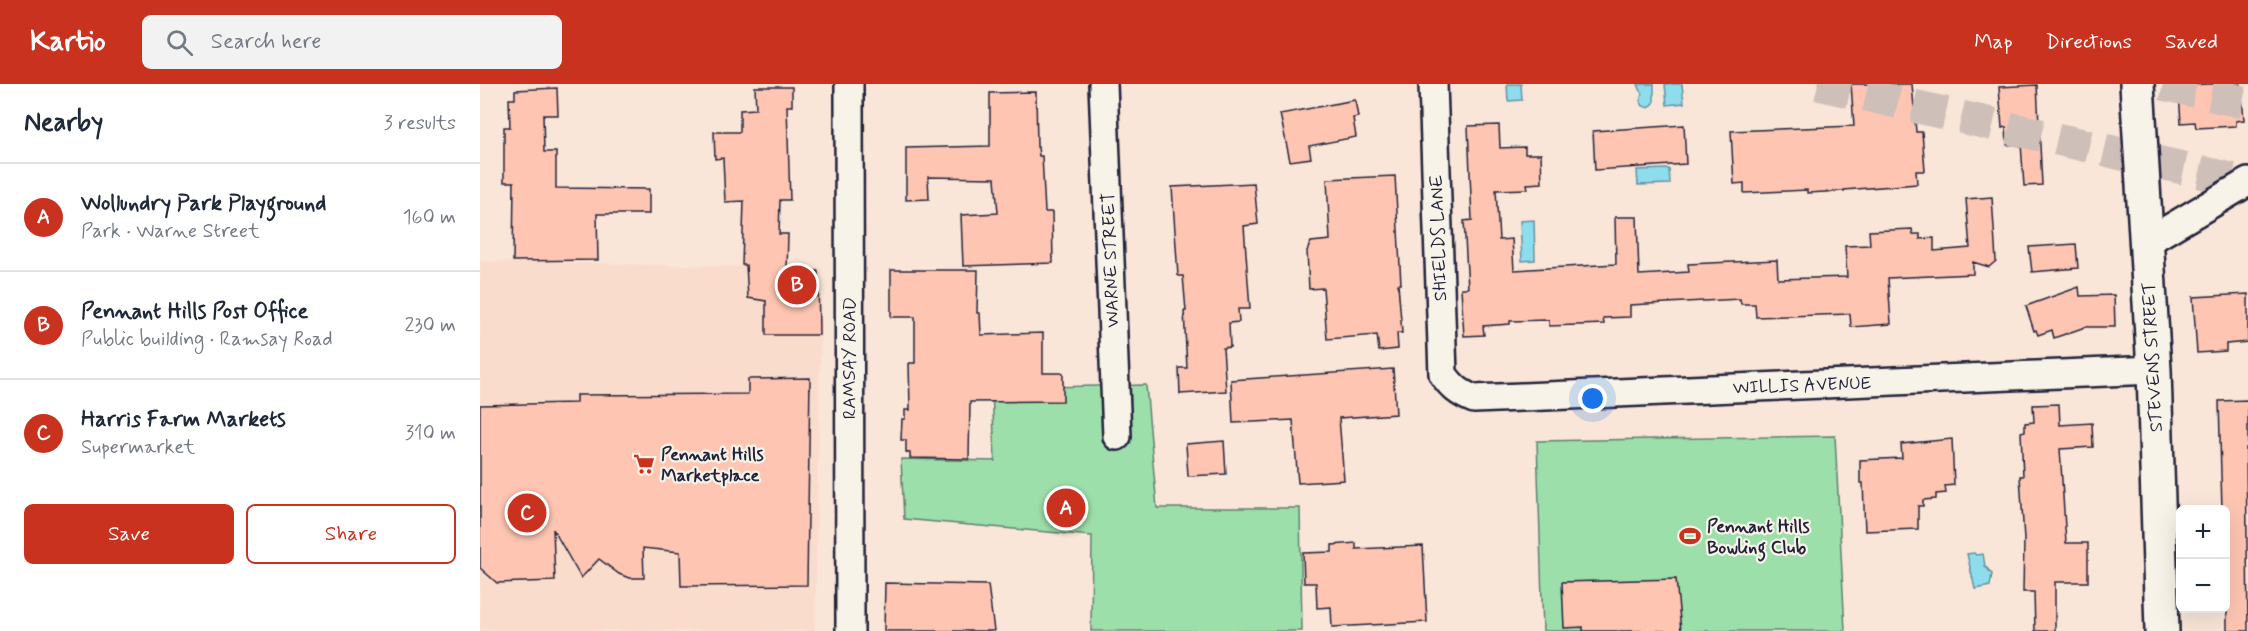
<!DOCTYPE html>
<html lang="en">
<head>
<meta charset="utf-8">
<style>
  body { margin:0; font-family:Mynerve,sans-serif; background:#f2f2f3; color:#1f2937 }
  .controls { position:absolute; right:18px; bottom:18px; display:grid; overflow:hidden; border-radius:9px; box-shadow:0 6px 24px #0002 }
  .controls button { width:54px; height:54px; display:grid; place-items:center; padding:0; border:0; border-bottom:2px solid #e0e1e3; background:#fff; color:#1f2937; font:30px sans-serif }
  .you { position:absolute; left:1113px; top:315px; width:21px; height:21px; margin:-15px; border:4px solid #fff; border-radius:50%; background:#1a73e8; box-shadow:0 0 0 9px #1a73e833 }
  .badge { display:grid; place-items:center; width:39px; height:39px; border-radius:50%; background:#c8321e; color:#fff; font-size:20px; font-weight:700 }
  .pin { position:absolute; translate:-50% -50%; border:3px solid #fff; box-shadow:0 2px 6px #0006 }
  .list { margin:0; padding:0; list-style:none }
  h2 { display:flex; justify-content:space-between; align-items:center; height:78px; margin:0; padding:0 24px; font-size:26px }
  h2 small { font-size:20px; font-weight:400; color:#747a83 }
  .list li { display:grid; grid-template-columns:39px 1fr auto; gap:18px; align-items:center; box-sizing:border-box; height:108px; padding:0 24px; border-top:2px solid #e0e1e3 }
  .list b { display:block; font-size:22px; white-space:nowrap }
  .list p { margin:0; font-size:20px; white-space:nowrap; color:#747a83 }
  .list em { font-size:20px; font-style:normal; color:#747a83 }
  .actions { display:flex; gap:12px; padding:18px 24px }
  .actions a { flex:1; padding:14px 0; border:2px solid #c8321e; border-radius:9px; text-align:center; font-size:21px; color:#c8321e }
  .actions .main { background:#c8321e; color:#fff }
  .icon { flex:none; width:33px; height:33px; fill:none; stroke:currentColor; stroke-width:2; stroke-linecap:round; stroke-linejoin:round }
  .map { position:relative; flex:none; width:1768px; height:547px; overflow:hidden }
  header { display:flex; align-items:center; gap:36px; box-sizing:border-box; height:84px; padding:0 30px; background:#c8321e; color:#fff }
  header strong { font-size:28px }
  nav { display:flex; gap:33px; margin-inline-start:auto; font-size:21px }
  .search { width:420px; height:54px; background:#f2f2f3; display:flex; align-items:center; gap:15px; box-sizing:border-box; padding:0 21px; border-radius:9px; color:#747a83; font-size:22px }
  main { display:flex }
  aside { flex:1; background:#fff }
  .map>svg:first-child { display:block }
  .built { fill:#fadccd }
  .green { fill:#9ddfaa; stroke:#608072; stroke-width:1.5 }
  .water { fill:#8eddec; stroke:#6392a5; stroke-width:1.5 }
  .building { fill:#fec6b2; stroke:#22223b; stroke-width:1.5 }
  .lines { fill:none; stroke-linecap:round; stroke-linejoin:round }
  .highway-tunnel { stroke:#cebfb9; stroke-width:33; stroke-dasharray:33 16; stroke-linecap:butt }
  .street-casing { stroke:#22223b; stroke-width:32 }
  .secondary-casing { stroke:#22223b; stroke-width:38 }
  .street { stroke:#f7f3e8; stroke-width:27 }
  .secondary { stroke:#f7f3e8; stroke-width:33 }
  .labels { text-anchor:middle; stroke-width:4.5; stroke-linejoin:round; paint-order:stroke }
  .street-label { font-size:18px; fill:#22223b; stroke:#f7f3e8 }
  .poi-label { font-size:18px; font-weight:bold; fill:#22223b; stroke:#f7f3e8; text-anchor:start }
</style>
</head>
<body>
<header>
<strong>Kartio</strong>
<div class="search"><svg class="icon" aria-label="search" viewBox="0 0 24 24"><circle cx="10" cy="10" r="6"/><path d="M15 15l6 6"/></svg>Search here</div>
<nav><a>Map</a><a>Directions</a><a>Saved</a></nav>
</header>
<main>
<aside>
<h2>Nearby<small>3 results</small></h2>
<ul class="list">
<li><span class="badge">A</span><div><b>Wollundry Park Playground</b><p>Park · Warne Street</p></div><em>160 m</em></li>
<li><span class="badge">B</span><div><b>Pennant Hills Post Office</b><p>Public building · Ramsay Road</p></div><em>230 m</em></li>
<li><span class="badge">C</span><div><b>Harris Farm Markets</b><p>Supermarket</p></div><em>310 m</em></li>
</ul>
<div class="actions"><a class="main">Save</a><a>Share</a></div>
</aside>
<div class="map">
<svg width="1768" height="547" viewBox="0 0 1768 547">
  <rect width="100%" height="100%" fill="#f9e6d8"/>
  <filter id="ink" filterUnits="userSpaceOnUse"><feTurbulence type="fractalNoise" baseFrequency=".0167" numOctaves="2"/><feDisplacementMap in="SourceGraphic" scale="12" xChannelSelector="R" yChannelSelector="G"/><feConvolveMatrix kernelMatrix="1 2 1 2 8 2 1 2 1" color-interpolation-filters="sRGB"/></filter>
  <g filter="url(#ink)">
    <path class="built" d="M0,177l342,7 -7,363h-335z"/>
    <g class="green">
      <path d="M666,301l11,123h143l2,123h-211l1,-95 -188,-17 -3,-60 94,2 -3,-73z"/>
      <path d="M1355,352l10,195h-302l-6,-190z"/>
    </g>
    <g class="water">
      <path d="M1027,0h14l1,16 -14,1z"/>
      <path d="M1174,0v19l-5,5 -6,-2 -3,-5 2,-7 -4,-10z"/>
      <path d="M1185,0h17l2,19 -17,2z"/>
      <path d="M1189,85l1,15 -32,1 -1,-15z"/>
      <path d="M1054,136l1,40 -13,1 -2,-40z"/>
      <path d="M1494,469l2,2 7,-1 2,12 7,8 -2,12 -15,3 -8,-35z"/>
    </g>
    <g class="building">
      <path d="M1371,0h61l4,48h6l3,39h-9l1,13 -73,6v1l-37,2v-3l-63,3v-10l-10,1 -3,-53 123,-5z"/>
      <path d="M1728,0h33l3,36 -8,1v5l-40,2 -1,-6 -14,1 -2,-30 9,-8z"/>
      <path d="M1557,1l5,100 -18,1 -3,-42 -14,1 -1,-18 -4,1 -3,-41z"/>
      <path d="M275,3h37v19h-5l3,94h-10l-1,34h9l-1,36 31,1 1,64h-53v-34l-18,-3 -2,-33h-4l2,-64 -19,1 -2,-44 -8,1 -1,-27h26v-22l16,-1z"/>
      <path d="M77,4l1,27h-15l1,37h12v36l93,1v25h-52l1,46 -85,1 1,-79h-10v-55h6l-1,-28h6v-9z"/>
      <path d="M556,8l1,55h1l1,9h3l3,56h7l1,51 -90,3 -2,-51 37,-2 -3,-35 -67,-1 1,22 -23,1v-52l84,-2v-53z"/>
      <path d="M875,16l3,17 -5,1 3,19 -47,9 2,12 -21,3 -10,-47z"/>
      <path d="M1019,41l1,23 25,-1v7h16l1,29 -15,1 1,5 -32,1 3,50 13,-1 2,31 102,-6 -1,-47h22l2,58 50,-3 -1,-8 89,-4 1,19 69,-2 -2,-31 25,-1 -1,-14 43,-2 1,5h7v5l14,-1v13l36,-3 -4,-49 26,-2 4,64 -7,6 -16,-5v12l-85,4 3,46 -40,3 -1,-13 -94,3 -1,-13h-14l-1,-5 -110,6v12l-27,1 1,6 -55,2v-6l-39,1v3l-27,2 1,9 -20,1 -3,-48h7l-4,-67 8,-1 -4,-94z"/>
      <path d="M1204,41l2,39 -91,6 -2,-39z"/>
      <path d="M915,92l6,108h-3l4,49h-5l1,16 -19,2 -2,-16 -50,4 -4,-51 -14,1 -2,-38 4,-9 19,-2 -3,-61z"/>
      <path d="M774,99l4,41 -14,2 6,83h-12l1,13 -10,1 1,24 -7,1 3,43 -46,3 -1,-26h8l-3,-57h2l-3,-35h-5l-6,-89z"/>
      <path d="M1596,160l2,24 -46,4 -3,-25z"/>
      <path d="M411,186h87l-1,43h3l1,22 62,-2v40h20v28l-93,1 -1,57 -59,-1v-5l-4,-1v-12h-5l1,-21h3v-9h5l-1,-47h6v-46h-24z"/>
      <path d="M1599,203l1,9 34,-1 1,32h-30l-31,11 -2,-8 -14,5 -2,-5 -2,1 -8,-25z"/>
      <path d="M1768,210v48l-22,2v7l-29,2 -4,-56z"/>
      <path d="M913,285l3,45 -57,4 5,62 -46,3 -5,-63 -60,3 -2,-43z"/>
      <path d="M330,294l-3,207 -126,1 -1,-34 -37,-4 1,30h-15l-10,-4 -20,-15 -18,19 -28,-49 2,52 -58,2 -17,-15v-163l96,-2v-8l172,-1v-15z"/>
      <path d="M1768,316v48h-2l2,183h-21l-1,-121h-4l-3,-109z"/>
      <path d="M1579,320l1,21 32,-2 1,24 -33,2 6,94h22v39h-33v49h-20l-1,-39h-11l1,-53 -4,-63h3l-2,-44 4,-1v-8l9,-1 -1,-17z"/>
      <path d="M1472,355l2,46 -9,1 1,7 -10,1v5l-13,1v6h-5v23l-53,2 -2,-48h-3v-23l42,-2 -1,-14z"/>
      <path d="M744,357l2,33 -38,2 -2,-32z"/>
      <path d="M876,459v6l67,-3 4,76 -95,5 -1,-20 -14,1 -1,-25h-12l-1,-30 29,-1v-7z"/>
      <path d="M1196,495l5,52h-98v-4l-19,1 -2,-46z"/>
      <path d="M405,499l103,2 6,46h-110z"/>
    </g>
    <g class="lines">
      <g class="highway-tunnel">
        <path d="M1338,0l430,99"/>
        <path d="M1683,0l85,19"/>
      </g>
      <defs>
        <g id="street">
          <path d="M369,0l1,547"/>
          <path d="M623,0l14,352"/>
          <path d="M953,0l10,290c9,13 16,19 31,25l680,-29"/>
          <path d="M1665,159l103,-61"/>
        </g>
        <path id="secondary" d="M1657,0l17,286 8,261"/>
      </defs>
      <use href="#street" class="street-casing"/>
      <use href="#secondary" class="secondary-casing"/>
      <use href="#street" class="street"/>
      <use href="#secondary" class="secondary"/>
    </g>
  </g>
  <defs>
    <symbol id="supermarket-bare" viewBox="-9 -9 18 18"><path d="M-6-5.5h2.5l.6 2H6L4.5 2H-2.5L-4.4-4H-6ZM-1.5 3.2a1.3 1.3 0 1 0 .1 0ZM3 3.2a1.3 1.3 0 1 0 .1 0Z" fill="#c8321e" stroke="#f7f3e8" stroke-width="2.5" paint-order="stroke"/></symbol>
    <symbol id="stadium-bare" viewBox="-9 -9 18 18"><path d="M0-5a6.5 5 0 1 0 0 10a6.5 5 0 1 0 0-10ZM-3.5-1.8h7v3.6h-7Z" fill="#c8321e" stroke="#f7f3e8" stroke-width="2.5" paint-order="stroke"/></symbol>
  </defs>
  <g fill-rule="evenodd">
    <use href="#supermarket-bare" x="149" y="365" width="30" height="30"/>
    <use href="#stadium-bare" x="1195" y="437" width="30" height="30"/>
  </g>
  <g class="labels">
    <g class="street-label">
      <text transform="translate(958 154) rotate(-92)" y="6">SHIELDS LANE</text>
      <text transform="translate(630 176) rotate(-92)" y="6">WARNE STREET</text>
      <text transform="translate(1672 273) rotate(-93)" y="6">STEVENS STREET</text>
      <text transform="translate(369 274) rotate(-90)" y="6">RAMSAY ROAD</text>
      <text transform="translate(1322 301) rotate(-2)" y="6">WILLIS AVENUE</text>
    </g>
    <g class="poi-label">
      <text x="181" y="376">Pennant Hills<tspan x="181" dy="21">Marketplace</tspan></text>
      <text x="1227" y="448">Pennant Hills<tspan x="1227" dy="21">Bowling Club</tspan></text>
    </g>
  </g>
</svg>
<div class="controls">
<button>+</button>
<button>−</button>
</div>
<div class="you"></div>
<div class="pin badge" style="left:586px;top:424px">A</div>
<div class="pin badge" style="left:317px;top:201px">B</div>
<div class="pin badge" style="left:47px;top:429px">C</div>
</div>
</main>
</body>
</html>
